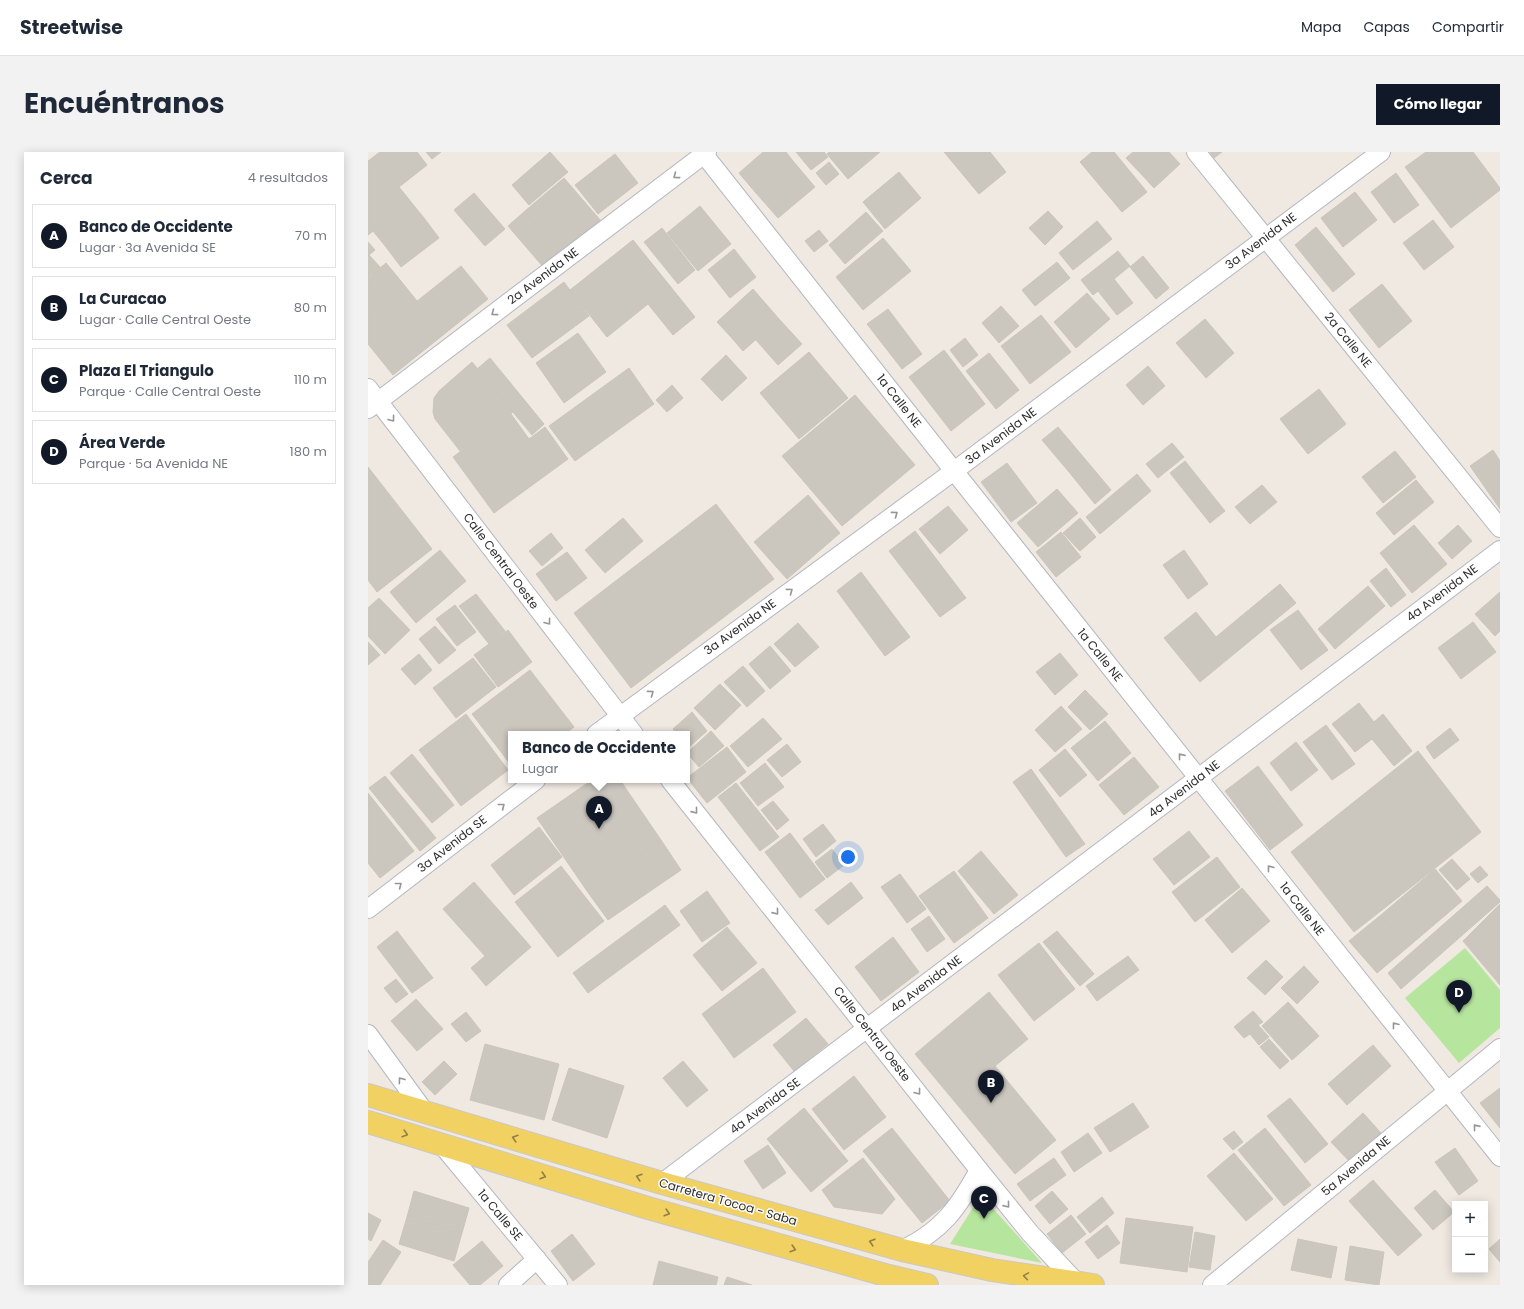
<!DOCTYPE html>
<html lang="es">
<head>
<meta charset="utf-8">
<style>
  body { margin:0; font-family:Poppins,sans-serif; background:#f2f2f3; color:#1f2937 }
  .controls { position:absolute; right:12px; bottom:12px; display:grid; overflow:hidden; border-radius:0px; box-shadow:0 2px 10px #0003 }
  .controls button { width:36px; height:36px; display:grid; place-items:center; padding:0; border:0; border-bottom:1px solid #e0e1e3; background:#fff; color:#1f2937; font:20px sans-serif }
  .you { position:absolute; left:480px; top:705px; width:14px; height:14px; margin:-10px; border:3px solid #fff; border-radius:50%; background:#1a73e8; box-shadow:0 0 0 6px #1a73e833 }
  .badge { display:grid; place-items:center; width:26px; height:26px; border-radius:50%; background:#111827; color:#fff; font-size:13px; font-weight:700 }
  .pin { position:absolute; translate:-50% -33px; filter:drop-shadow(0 1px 2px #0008) }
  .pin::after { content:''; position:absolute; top:21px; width:14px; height:12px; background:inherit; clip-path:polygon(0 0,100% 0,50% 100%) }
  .popup { position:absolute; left:140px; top:579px; width:182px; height:52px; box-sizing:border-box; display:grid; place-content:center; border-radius:0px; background:#fff; filter:drop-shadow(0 1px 3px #0005); font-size:13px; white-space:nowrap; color:#747a83 }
  .popup b { font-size:15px; color:#1f2937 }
  .popup::after { content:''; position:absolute; left:50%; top:100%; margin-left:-8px; border:8px solid transparent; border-top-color:#fff }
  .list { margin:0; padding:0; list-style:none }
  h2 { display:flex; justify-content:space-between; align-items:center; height:52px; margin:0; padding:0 16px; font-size:17px }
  h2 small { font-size:13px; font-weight:400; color:#747a83 }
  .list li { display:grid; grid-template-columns:26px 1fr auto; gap:12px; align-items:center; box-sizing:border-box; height:64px; margin:0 8px 8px; padding:0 8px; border:1px solid #e0e1e3; border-radius:0px }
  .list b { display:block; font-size:15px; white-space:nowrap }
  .list p { margin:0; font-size:13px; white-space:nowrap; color:#747a83 }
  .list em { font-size:13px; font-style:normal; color:#747a83 }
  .map { position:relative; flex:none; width:1132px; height:1133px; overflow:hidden; border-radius:0px }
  header { display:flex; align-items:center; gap:24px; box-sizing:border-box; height:56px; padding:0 20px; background:#fff; border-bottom:1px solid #e0e1e3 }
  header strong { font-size:19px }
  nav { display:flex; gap:22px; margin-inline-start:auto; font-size:14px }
  .intro { display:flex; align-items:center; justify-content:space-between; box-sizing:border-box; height:96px; padding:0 24px }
  h1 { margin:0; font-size:28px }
  .button { padding:10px 18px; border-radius:0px; background:#111827; color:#fff; font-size:14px; font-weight:700 }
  main { display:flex; gap:24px; padding:0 24px }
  aside { flex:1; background:#fff; border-radius:0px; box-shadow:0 2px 10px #0003 }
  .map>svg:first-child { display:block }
  .green { fill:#b6e59e }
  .building { fill:#cbc7bf; stroke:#cbc5ba }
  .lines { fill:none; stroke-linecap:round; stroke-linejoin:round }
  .minor-casing { stroke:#b4b7c1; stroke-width:20 }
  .primary-casing { stroke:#c9c9c9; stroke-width:24 }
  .minor { stroke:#fff; stroke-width:18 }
  .primary { stroke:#f2d163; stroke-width:22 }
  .oneway { stroke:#969696 }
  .oneway2 { stroke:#908048 }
  .labels { text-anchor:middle; stroke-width:3; stroke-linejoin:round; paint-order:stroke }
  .street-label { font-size:12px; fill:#2e2e2e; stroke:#fff }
</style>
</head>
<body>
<header>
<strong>Streetwise</strong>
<nav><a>Mapa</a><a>Capas</a><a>Compartir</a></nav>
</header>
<div class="intro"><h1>Encuéntranos</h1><a class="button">Cómo llegar</a></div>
<main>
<aside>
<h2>Cerca<small>4 resultados</small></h2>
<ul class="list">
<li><span class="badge">A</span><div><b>Banco de Occidente</b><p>Lugar · 3a Avenida SE</p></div><em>70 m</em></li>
<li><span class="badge">B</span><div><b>La Curacao</b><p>Lugar · Calle Central Oeste</p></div><em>80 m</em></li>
<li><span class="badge">C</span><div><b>Plaza El Triangulo</b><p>Parque · Calle Central Oeste</p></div><em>110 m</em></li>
<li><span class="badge">D</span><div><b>Área Verde</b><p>Parque · 5a Avenida NE</p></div><em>180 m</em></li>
</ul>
</aside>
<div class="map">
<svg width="1132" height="1133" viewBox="0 0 1132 1133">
  <rect width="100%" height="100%" fill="#efe9e1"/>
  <g class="green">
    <path d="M1097,796l35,42v38l-41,35 -54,-65z"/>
    <path d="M613,1043l61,68 -92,-19z"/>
  </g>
  <g class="building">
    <path d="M12,0h37l10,13 -28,22 12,15 -43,33v-74z"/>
    <path d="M58,0h15l-9,7z"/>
    <path d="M182,0l18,20 -39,33 -17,-20z"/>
    <path d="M395,0h23l7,9 -37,32 -17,-20z"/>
    <path d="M428,0h28l4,5 -17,13z"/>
    <path d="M461,0h51l-32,27 -21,-25z"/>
    <path d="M576,0h46l16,20 -27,22z"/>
    <path d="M724,0h22l33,40 -25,20 -42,-50z"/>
    <path d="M765,0h36l-26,24 -17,-18z"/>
    <path d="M801,0l11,12 -26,24 -11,-12z"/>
    <path d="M842,0h12l-8,6z"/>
    <path d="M1058,0h47l27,36v2l-49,38 -46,-61z"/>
    <path d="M247,2l23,29 -40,31 -23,-29z"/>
    <path d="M425,9l22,26 -37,31 -22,-25z"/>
    <path d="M461,10l10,12 -13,11 -10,-12z"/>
    <path d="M531,20l22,26 -36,31 -22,-27z"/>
    <path d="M1028,21l23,32 -25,18 -23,-31z"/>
    <path d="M196,26l37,43 -39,34 -37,-44z"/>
    <path d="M987,40l22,28 -34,27 -22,-29z"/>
    <path d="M106,41l31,36 -20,17 -31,-36z"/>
    <path d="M43,50l13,16 -38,29 -13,-16z"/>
    <path d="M332,54l31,38 -33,27 -31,-38z"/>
    <path d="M157,59l37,44 -17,14 -37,-43z"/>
    <path d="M680,59l15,16 -18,18 -16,-17z"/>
    <path d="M498,60l17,19 -38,33 -16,-19z"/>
    <path d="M56,66l15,20 -38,29 -15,-20z"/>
    <path d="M1065,68l21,27 -30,23 -21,-27z"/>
    <path d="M729,69l15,18 -39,31 -14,-17z"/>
    <path d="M948,75l39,47 -22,18 -38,-47z"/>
    <path d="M294,76l33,42 -17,14 -34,-42z"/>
    <path d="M451,78l9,11 -14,11 -9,-11z"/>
    <path d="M515,86l28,33 -48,39 -27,-33z"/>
    <path d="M265,88l62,77 -22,18 -25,-31 -41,33 -37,-47z"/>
    <path d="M0,90l7,8 -6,5 11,12 -12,10z"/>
    <path d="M366,97l22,28 -26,21 -22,-28z"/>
    <path d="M750,99l12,15 -16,13 19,24 -16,12 -19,-24 -5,4 -12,-15z"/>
    <path d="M775,104l26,32 -13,11 -26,-32z"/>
    <path d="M689,110l13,16 -35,28 -13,-16z"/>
    <path d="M18,111l10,12 -27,22 -1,-2v-17z"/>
    <path d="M93,114l27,33 -95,76 -25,-31v-46l1,-1 22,25z"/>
    <path d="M28,123l21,26 -26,21 -22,-25z"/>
    <path d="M196,130l25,34 -57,42 -25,-33z"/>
    <path d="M1014,132l30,37 -33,27 -30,-38z"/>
    <path d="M385,137l13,15 -36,32 -13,-14z"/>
    <path d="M719,141l23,26 -34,29 -22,-26z"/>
    <path d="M398,152l13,15 -36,32 -13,-15z"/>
    <path d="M633,154l18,20 -20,17 -17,-20z"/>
    <path d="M520,157l34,45 -20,15 -35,-45z"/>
    <path d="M673,163l30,37 -41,32 -29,-38z"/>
    <path d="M411,167l23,25 -24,21 -22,-25z"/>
    <path d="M837,167l29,34 -28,25 -30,-35z"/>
    <path d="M210,181l28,39 -42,31 -28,-40z"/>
    <path d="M597,186l13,17 -15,12 -13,-17z"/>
    <path d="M576,198l41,54 -34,27 -42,-54z"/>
    <path d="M441,200l39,46 -49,41 -39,-46z"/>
    <path d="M621,201l30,37 -23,19 -30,-38z"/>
    <path d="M358,203l21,23 -25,23 -21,-22z"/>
    <path d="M122,206l54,66 -12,11 -55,-66z"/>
    <path d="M104,210l41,50 -53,39 -25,-32 -2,-7 1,-14 5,-7z"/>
    <path d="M780,214l17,20 -22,19 -17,-20z"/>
    <path d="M261,216l25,36 -79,57 -26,-35z"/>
    <path d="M304,233l11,13 -16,14 -11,-12z"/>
    <path d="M951,237l27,35 -38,30 -28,-35z"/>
    <path d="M487,243l60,70 -73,61 -60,-70z"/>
    <path d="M143,262l18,25 16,-12 23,32 -74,54 -41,-56z"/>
    <path d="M690,275l27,32 -16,13 -27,-32z"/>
    <path d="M804,291l12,14 -26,21 -12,-14z"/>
    <path d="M1125,298l7,11v48l-30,-43z"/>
    <path d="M1027,299l21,26 -33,26 -21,-26z"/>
    <path d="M717,307l26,31 -16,14 -26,-32z"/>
    <path d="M817,309l40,50 -15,12 -40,-50z"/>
    <path d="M639,311l30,40 -26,19 -30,-40z"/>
    <path d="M0,315l64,82 -55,43 -9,-12z"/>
    <path d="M769,322l14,17 -51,43 -14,-17z"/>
    <path d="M1048,328l18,22 -40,33 -18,-22z"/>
    <path d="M894,333l15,17 -27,22 -15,-17z"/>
    <path d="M689,337l21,24 -40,34 -21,-24z"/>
    <path d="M440,343l32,38 -53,46 -33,-37z"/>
    <path d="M348,352l58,75 -143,109 -57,-75z"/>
    <path d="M580,354l20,24 -28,24 -21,-25z"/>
    <path d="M255,366l20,23 -38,32 -20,-23z"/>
    <path d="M712,366l16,19 -16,14 -17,-18z"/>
    <path d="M1046,373l33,39 -35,29 -32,-40z"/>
    <path d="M1090,373l14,16 -20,18 -14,-16z"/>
    <path d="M547,379l51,67 -26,19 -51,-66z"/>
    <path d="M693,380l20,25 -25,20 -20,-25z"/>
    <path d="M183,381l12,15 -21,18 -13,-15z"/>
    <path d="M72,398l26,31 -50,42 -26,-31z"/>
    <path d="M816,398l24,34 -20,15 -25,-34z"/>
    <path d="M199,400l20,26 -31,23 -20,-27z"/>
    <path d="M1018,416l20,27 -15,12 -21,-26z"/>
    <path d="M493,420l49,65 -25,19 -48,-65z"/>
    <path d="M912,432l16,19 -96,79 -36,-44 32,-26 20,25z"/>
    <path d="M1000,434l17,20 -50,43 -17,-20z"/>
    <path d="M1132,440v39l-5,5 -20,-22z"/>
    <path d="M108,442l29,37 -16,13 -30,-38z"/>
    <path d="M11,446l31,32 -25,24 -17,-18v-28z"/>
    <path d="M87,453l21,27 -19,14 -21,-27z"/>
    <path d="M930,458l30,40 -27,20 -31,-40z"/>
    <path d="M1105,470l23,30 -35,27 -23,-31z"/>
    <path d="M430,471l21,24 -24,20 -21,-23z"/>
    <path d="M67,474l21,24 -17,14 -20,-25z"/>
    <path d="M140,478l24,32 -34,25 -24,-32z"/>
    <path d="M0,490l12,13 -12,10z"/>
    <path d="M402,494l21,25 -21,18 -21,-25z"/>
    <path d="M692,501l18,22 -23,20 -19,-23z"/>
    <path d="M51,502l13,16 -17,15 -14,-16z"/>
    <path d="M105,506l23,29 -40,31 -23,-30z"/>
    <path d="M375,514l22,25 -18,16 -23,-25z"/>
    <path d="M162,518l44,57 -9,7h-54v31l-39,-51z"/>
    <path d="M352,532l21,21 -26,25 -21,-22z"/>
    <path d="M717,538l23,24 -18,16 -22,-23z"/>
    <path d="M991,551l15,19 9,-8 29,37 -18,15 -22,-27 -17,13 -23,-28z"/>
    <path d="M693,554l21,23 -27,23 -20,-22z"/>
    <path d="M324,560l15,19 -18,16 -2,-2v-11h-10l-4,-5z"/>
    <path d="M98,562l42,56 -47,36 -42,-56z"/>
    <path d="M395,566l19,21 -34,28 -18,-21z"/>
    <path d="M737,569l26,32 -33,28 -27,-33z"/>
    <path d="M958,573l29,39 -23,16 -29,-38z"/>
    <path d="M1082,576l9,12 -25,19 -8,-12z"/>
    <path d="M343,579l13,15 -25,21 -12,-14z"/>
    <path d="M928,590l22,28 -27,21 -21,-28z"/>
    <path d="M419,592l14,18 -19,15 -15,-17z"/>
    <path d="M359,595l19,25 -39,31 -20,-25z"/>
    <path d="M697,597l22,26 -27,22 -21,-27z"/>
    <path d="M1050,599l63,81 -127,100 -63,-80z"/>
    <path d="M44,602l42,51 -22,18 -42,-50z"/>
    <path d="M766,605l25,30 -35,28 -25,-30z"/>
    <path d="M397,611l19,24 -26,19 -18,-23z"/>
    <path d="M890,614l25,33 -33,25 -25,-33z"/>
    <path d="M663,617l54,75 -19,13 -53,-75z"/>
    <path d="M17,624l51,62 -16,13 -51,-63z"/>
    <path d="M224,628h28l41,60 -74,51 -50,-73z"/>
    <path d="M368,631l43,54 -19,14 -42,-54z"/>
    <path d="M0,641l46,58 -34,27 -12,-15z"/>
    <path d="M915,647l20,26 -33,25 -20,-26z"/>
    <path d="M405,649l16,19 -12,10 -16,-20z"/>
    <path d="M455,672l13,17 -20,16 -13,-18z"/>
    <path d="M171,675l23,30 -48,38 -23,-30z"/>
    <path d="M821,679l21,26 -36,28 -21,-26z"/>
    <path d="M422,681l35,46 -25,19 -35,-46z"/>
    <path d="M293,688l20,30 -73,50 -21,-29z"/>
    <path d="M464,697l12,16 -17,13 -12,-16z"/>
    <path d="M613,699l37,44 -24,19 -36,-43z"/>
    <path d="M849,705l23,30 -45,35 -23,-30z"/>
    <path d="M1084,707l18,20 -13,11 -18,-20z"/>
    <path d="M193,714l43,55 -46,36 -43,-55z"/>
    <path d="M1112,714l8,9 -10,8 -8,-9z"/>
    <path d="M1067,717l27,32 -54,46 -27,-32z"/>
    <path d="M586,719l34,47 -34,25 -35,-47z"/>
    <path d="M532,722l26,35 -19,14 -26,-36z"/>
    <path d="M106,730l57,65 -45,39 -15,-18 14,-12 -42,-47z"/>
    <path d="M483,730l12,16 -35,27 -13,-15z"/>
    <path d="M1119,734l13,14v2l-99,87 -13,-16z"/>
    <path d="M874,736l28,33 -38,32 -27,-33z"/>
    <path d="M339,739l23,32 -28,19 -22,-31z"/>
    <path d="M1132,752v81l-37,-44z"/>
    <path d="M297,753l15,20 -92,68 -15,-20z"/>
    <path d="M1013,763l27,32 -31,26 -28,-32z"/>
    <path d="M561,764l16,23 -18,13 -16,-23z"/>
    <path d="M359,775l30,36 -35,28 -29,-36z"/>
    <path d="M29,779l36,47 -21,15 -35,-46z"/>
    <path d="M689,779l37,43 -14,12 -37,-44z"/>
    <path d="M525,785l26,35 -38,29 -26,-34z"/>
    <path d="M671,791l36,46 -41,32 -36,-46z"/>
    <path d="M760,804l11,14 -42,31 -11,-15z"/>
    <path d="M898,808l17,17 -18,18 -18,-17z"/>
    <path d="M936,814l15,16 -22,22 -16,-16z"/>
    <path d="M395,816l33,44 -62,46 -32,-44z"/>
    <path d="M28,827l12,15 -12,9 -12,-15z"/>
    <path d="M621,840l39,47 -33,27 61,74 -41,34 -100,-120z"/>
    <path d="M48,847l27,30 -26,22 -26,-30z"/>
    <path d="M920,850l31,34 -27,24 -30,-34z"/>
    <path d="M885,859l10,11 -5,3 11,12 -10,8 -9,-11 -6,4 -10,-11z"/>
    <path d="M98,860l15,19 -15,11 -15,-18z"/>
    <path d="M438,866l22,26 -34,27 -21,-26z"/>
    <path d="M901,887l20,22 -9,8 -20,-22z"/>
    <path d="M117,892l74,20 -15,56 -74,-20z"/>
    <path d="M1005,893l18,21 -44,39 -19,-21z"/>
    <path d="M76,909l13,13 -22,21 -13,-13z"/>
    <path d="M315,909l25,29 -21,17 -24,-29z"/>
    <path d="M201,916l55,18 -17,52 -55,-18z"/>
    <path d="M486,924l32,41 -42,33 -32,-41z"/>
    <path d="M1132,936v40l-20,-25z"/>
    <path d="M922,946l38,46 -23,19 -38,-47z"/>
    <path d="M765,951l16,24 -39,25 -16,-24z"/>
    <path d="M436,956l44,53 -37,31 -44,-53z"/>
    <path d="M995,961l18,20 -31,29 -19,-20z"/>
    <path d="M524,976l58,73 -28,22 -59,-72z"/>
    <path d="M897,976l46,57 -27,21 -46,-56z"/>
    <path d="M866,979l9,11 -10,8 -10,-11z"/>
    <path d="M720,981l14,20 -28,19 -13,-20z"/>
    <path d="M400,993l18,28 -23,16 -19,-28z"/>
    <path d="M1087,996l23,33 -19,14 -24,-33z"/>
    <path d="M866,1001l39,46 -27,22 -39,-45z"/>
    <path d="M495,1006l32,41 -13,15 -48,-7 -12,-17z"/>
    <path d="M686,1006l12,17 -36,26 -13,-17z"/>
    <path d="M1005,1028l49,55 -24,21 -49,-55z"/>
    <path d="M1067,1038l19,22 -21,18 -19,-22z"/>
    <path d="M46,1039l55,17 -7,25 -55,-16z"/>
    <path d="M684,1039l16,18 -18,15 -15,-18z"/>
    <path d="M734,1045l12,16 -24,20 -13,-16z"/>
    <path d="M0,1061l13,7 -10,21 -3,-2z"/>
    <path d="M703,1063l15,19 -24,19 -15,-19z"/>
    <path d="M39,1065l55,16 -8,28 -55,-17z"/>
    <path d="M758,1066l67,9 -6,45 -67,-9z"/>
    <path d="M739,1073l13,18 -22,16 -13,-17z"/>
    <path d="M827,1080l20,4 -5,34 -21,-3z"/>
    <path d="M204,1082l23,30 -22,17 -22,-30z"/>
    <path d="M930,1087l39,8 -6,31 -40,-8z"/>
    <path d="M1132,1087v23l-11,-13z"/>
    <path d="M15,1088l18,12 -21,33h-12v-23z"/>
    <path d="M114,1089l21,25 -23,19h-10l-17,-20z"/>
    <path d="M982,1094l34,6 -5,33 -34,-5z"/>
    <path d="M291,1109l59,16 -2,8h-63z"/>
    <path d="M359,1125l25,8h-28z"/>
  </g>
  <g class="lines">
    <defs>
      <g id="minor">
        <path d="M334,0l252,319 546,686"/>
        <path d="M828,0l304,376"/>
        <path d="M0,236l266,346"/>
        <path d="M0,257l339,-257"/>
        <path d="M228,582l358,-263 427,-319"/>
        <path d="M302,628l309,390 51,63 49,52"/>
        <path d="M0,757l168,-129"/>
        <path d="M0,882l56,77"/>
        <path d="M74,993l116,140"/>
        <path d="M294,1031l838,-633"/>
        <path d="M534,1098c40,-19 56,-42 77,-80"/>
        <path d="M140,1133l29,-26"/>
        <path d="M844,1133l288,-237"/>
      </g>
      <g id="primary">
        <path d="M0,943l294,88 240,67 90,20 101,15"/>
        <path d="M0,970l280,86 241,68 38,9"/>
      </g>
    </defs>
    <use href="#minor" class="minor-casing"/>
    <use href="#primary" class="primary-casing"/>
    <use href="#minor" class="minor"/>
    <use href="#primary" class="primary"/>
  </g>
  <defs><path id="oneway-chevron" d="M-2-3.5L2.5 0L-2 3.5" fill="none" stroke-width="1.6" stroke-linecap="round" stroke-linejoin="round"/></defs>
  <g class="oneway">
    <use href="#oneway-chevron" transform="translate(308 24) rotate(143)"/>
    <use href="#oneway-chevron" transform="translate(126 161) rotate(143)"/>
    <use href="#oneway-chevron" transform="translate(24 267) rotate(53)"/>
    <use href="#oneway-chevron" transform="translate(527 362) rotate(-36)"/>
    <use href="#oneway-chevron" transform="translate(422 439) rotate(-36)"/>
    <use href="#oneway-chevron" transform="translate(180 470) rotate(53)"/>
    <use href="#oneway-chevron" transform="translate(283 541) rotate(-36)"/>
    <use href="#oneway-chevron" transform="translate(813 604) rotate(-129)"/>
    <use href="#oneway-chevron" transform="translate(134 654) rotate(-38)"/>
    <use href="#oneway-chevron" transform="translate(327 659) rotate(51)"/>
    <use href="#oneway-chevron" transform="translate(902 716) rotate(-128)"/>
    <use href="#oneway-chevron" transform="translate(31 733) rotate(-38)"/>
    <use href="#oneway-chevron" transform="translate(408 760) rotate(51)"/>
    <use href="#oneway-chevron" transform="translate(1027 873) rotate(-128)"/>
    <use href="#oneway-chevron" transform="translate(33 928) rotate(-126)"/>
    <use href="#oneway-chevron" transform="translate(550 940) rotate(52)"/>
    <use href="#oneway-chevron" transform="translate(1108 975) rotate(-129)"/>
    <use href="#oneway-chevron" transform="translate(639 1053) rotate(51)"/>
  </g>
  <g class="oneway2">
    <use href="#oneway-chevron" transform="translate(37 982) rotate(17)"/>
    <use href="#oneway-chevron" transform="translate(147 986) rotate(-163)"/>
    <use href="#oneway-chevron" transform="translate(175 1024) rotate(17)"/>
    <use href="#oneway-chevron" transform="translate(271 1025) rotate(-163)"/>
    <use href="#oneway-chevron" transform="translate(299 1061) rotate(16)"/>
    <use href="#oneway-chevron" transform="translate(504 1090) rotate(-164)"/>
    <use href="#oneway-chevron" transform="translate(425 1097) rotate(16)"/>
    <use href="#oneway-chevron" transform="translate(658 1124) rotate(-171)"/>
  </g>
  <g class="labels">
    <g class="street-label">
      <text transform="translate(893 89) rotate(-37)" y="4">3a Avenida NE</text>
      <text transform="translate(175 124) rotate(-37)" y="4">2a Avenida NE</text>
      <text transform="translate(980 188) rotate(51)" y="4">2a Calle NE</text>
      <text transform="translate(531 249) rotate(52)" y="4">1a Calle NE</text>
      <text transform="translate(633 284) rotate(-37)" y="4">3a Avenida NE</text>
      <text transform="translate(133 409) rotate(53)" y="4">Calle Central Oeste</text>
      <text transform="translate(1074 441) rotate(-37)" y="4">4a Avenida NE</text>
      <text transform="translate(372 475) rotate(-36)" y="4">3a Avenida NE</text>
      <text transform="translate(732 503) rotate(51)" y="4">1a Calle NE</text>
      <text transform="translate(816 637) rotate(-37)" y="4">4a Avenida NE</text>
      <text transform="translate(84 692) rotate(-38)" y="4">3a Avenida SE</text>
      <text transform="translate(934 757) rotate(52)" y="4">1a Calle NE</text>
      <text transform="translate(558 832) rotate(-37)" y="4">4a Avenida NE</text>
      <text transform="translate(504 882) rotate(52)" y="4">Calle Central Oeste</text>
      <text transform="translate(397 954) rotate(-37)" y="4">4a Avenida SE</text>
      <text transform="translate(988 1014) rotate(-40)" y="4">5a Avenida NE</text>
      <text transform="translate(360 1050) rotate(16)" y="4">Carretera Tocoa - Saba</text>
      <text transform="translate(132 1063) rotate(50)" y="4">1a Calle SE</text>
    </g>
  </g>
</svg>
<div class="controls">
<button>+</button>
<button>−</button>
</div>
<div class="you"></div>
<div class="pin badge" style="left:231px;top:677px">A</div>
<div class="popup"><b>Banco de Occidente</b>Lugar</div>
<div class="pin badge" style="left:623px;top:951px">B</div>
<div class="pin badge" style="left:616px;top:1067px">C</div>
<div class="pin badge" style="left:1091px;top:861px">D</div>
</div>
</main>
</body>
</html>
